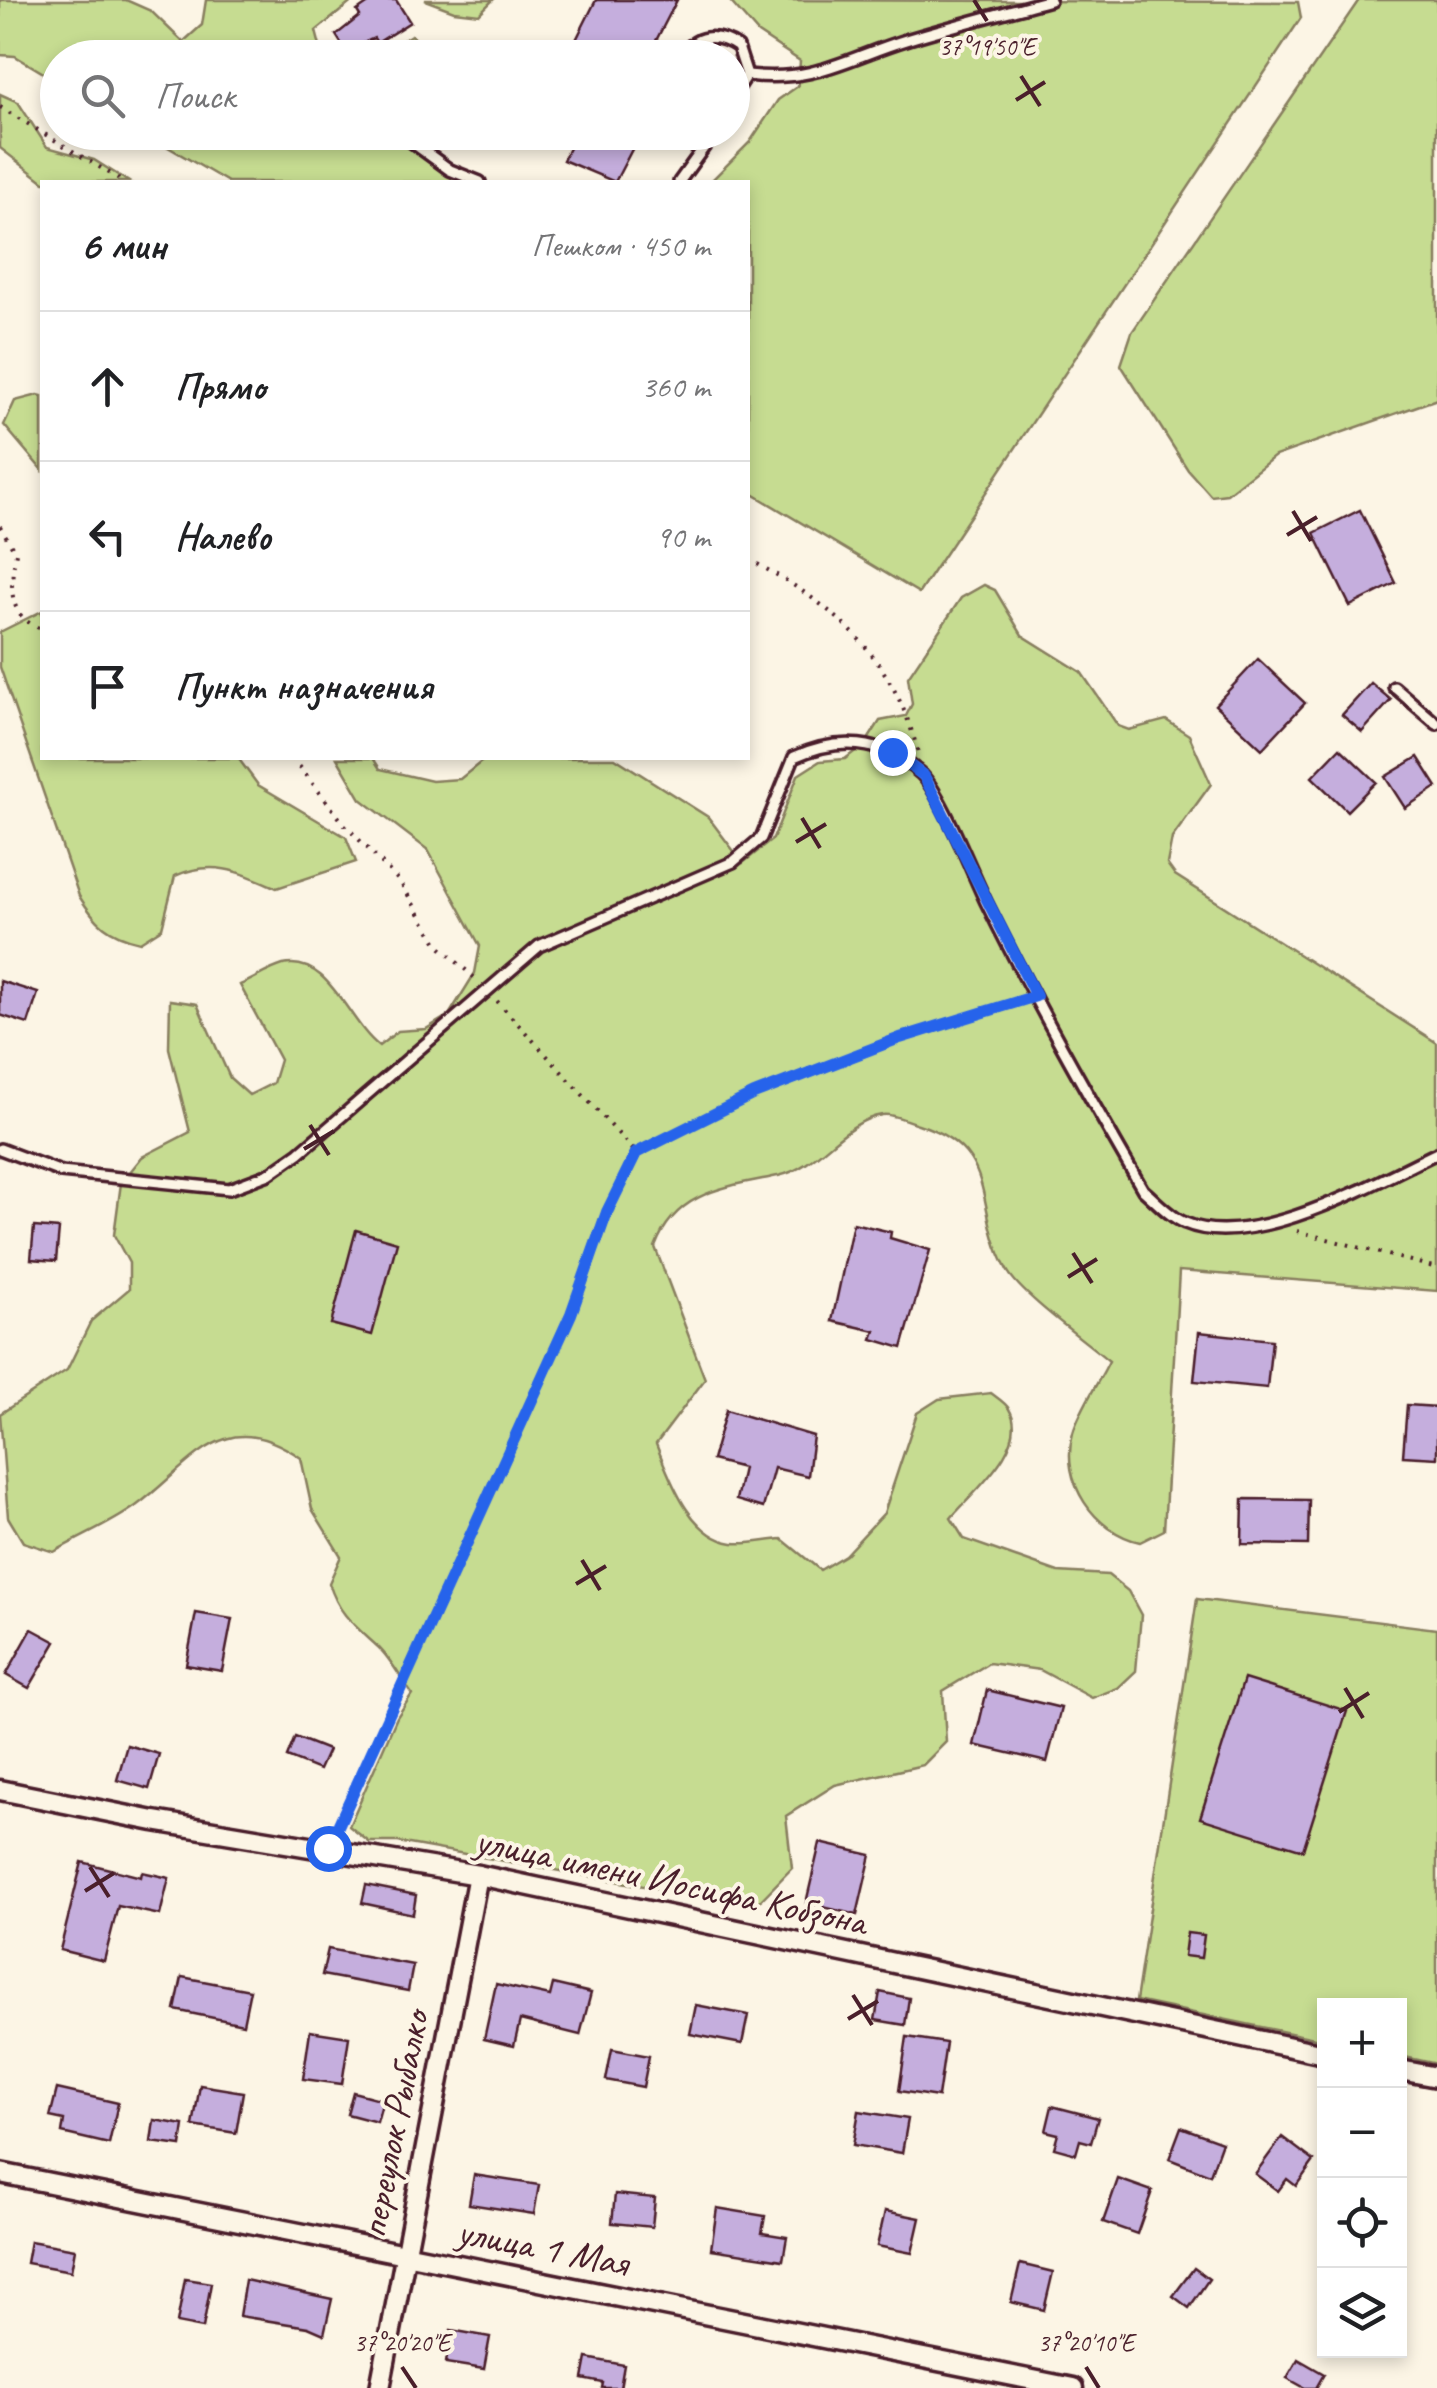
<!DOCTYPE html>
<html lang="ru">
<head>
<meta charset="utf-8">
<style>
  body { margin:0; font-family:Caveat,sans-serif; background:#f2f2f2; color:#202124 }
  .controls { position:absolute; right:30px; bottom:30px; display:grid; overflow:hidden; border-radius:0px; box-shadow:0 5px 15px #0003 }
  .controls button { width:90px; height:90px; display:grid; place-items:center; padding:0; border:0; border-bottom:2px solid #e0e0e0; background:#fff; color:#202124; font:50px sans-serif }
  .stop { position:absolute; width:30px; height:30px; margin:-22px; border:8px solid #2563eb; border-radius:50%; background:#fff }
  .stop.end { background:#2563eb; border-color:#fff; box-shadow:0 2px 10px #0008 }
  .list { margin:0; padding:0; list-style:none }
  h2 { display:flex; justify-content:space-between; align-items:center; height:130px; margin:0; padding:0 40px; font-size:42px }
  h2 small { font-size:32px; font-weight:400; color:#757577 }
  .list li { display:grid; grid-template-columns:65px 1fr auto; gap:30px; align-items:center; box-sizing:border-box; height:150px; padding:0 40px; border-top:2px solid #e0e0e0 }
  .list b { display:block; font-size:38px; white-space:nowrap }
  .list em { font-size:32px; font-style:normal; color:#757577 }
  .icon { flex:none; width:55px; height:55px; fill:none; stroke:currentColor; stroke-width:2; stroke-linecap:round; stroke-linejoin:round }
  .map { position:relative; flex:none; width:1437px; height:2388px; overflow:hidden }
  .search { position:absolute; background:#fff; box-shadow:0 5px 15px #0003; left:40px; top:40px; width:710px; height:110px; display:flex; align-items:center; gap:25px; box-sizing:border-box; padding:0 35px; border-radius:55px; color:#757577; font-size:38px }
  .panel { position:absolute; background:#fff; box-shadow:0 5px 15px #0003; left:40px; top:180px; width:710px; height:580px; border-radius:0px }
  .map>svg:first-child { display:block }
  .green { fill:#c6dc91; stroke:#887e5e; stroke-width:2.5 }
  .building { fill:#c5aedd; stroke:#4a1f2b; stroke-width:2.5 }
  .lines { fill:none; stroke-linecap:round; stroke-linejoin:round }
  .lane-casing { stroke:#4a1f2b; stroke-width:16 }
  .street-casing { stroke:#4a1f2b; stroke-width:25 }
  .path { stroke:#4a1f2b; stroke-width:4; stroke-dasharray:2.5 8; stroke-linecap:butt }
  .lane { stroke:#fcf5e5; stroke-width:9 }
  .street { stroke:#fcf5e5; stroke-width:18 }
  .route { stroke:#2563eb; stroke-width:12 }
  .ticks { fill:none; stroke:#4a1f2b; stroke-width:4 }
  .labels { text-anchor:middle; stroke-width:8; stroke-linejoin:round; paint-order:stroke }
  .street-label { font-size:40px; fill:#4a1f2b; stroke:#fcf5e5 }
  .ticks-label { font-size:25px; text-anchor:middle; fill:#4a1f2b; stroke:#fcf5e5; stroke-width:8; stroke-linejoin:round; paint-order:stroke }
</style>
</head>
<body>
<div class="map">
<svg width="1437" height="2388" viewBox="0 0 1437 2388">
  <rect width="100%" height="100%" fill="#fcf5e5"/>
  <filter id="ink" filterUnits="userSpaceOnUse"><feTurbulence type="fractalNoise" baseFrequency=".01" numOctaves="2"/><feDisplacementMap in="SourceGraphic" scale="20" xChannelSelector="R" yChannelSelector="G"/><feConvolveMatrix kernelMatrix="1 2 1 2 8 2 1 2 1" color-interpolation-filters="sRGB"/></filter>
  <g filter="url(#ink)">
    <g class="green">
      <path d="M0,0h126l25,11 32,31 19,-17 4,-25h148l-38,31 6,23 10,3 -274,1 -1,23 -42,-25 -15,-1z"/>
      <path d="M425,0h68l-14,14 -25,-3z"/>
      <path d="M729,0l569,2 3,16 -382,575 -171,-102v-309h-38l40,-40 28,-42 20,-14 2,-25 -42,-28z"/>
      <path d="M1359,0h78v399l-162,57 -48,38 -16,2 -23,-26 -67,-105 11,-33z"/>
      <path d="M411,35l18,18 -2,4h-51z"/>
      <path d="M0,94l18,8 29,45 47,13 35,22h-85l-44,-34z"/>
      <path d="M144,133h240l80,49h-236z"/>
      <path d="M38,395l4,1v74l-38,-45 11,-24z"/>
      <path d="M984,585l11,5 27,45 59,37 37,54 11,4 37,-10 23,15 22,49 -39,54 -5,26 8,11 262,168v248l-258,-20 -15,259 -24,12c-45,-10 -81,-60 -67,-109 7,-24 25,-49 36,-72 -25,-21 -89,-67 -102,-91 -35,-64 -5,-119 -89,-146 -11,-3 -26,-11 -36,-9 -41,7 -62,52 -104,61 -53,11 -102,15 -123,71l50,132 -49,65c14,35 34,93 77,99 15,2 34,-3 49,-4l38,31 25,-15 39,-42 33,-100 22,-14 52,-6c5,4 15,10 18,16 22,36 -37,84 -58,109l13,21 94,33 50,3 20,16 13,24 -5,56 -18,17 -26,10 -52,-28 -51,-7 -46,28 3,51 -23,23 -88,20 -49,31 6,52 -37,38 -357,-64h-29l-20,-16 48,-109 15,-23c-11,-15 -21,-35 -34,-47 -24,-22 -39,-32 -49,-64l12,-27 -29,-47 -11,-51c-78,-55 -107,5 -165,48 -25,18 -56,31 -82,46l-31,-10 -15,-25 -8,-103 67,-44 24,-49 38,-32v-26l-15,-28 7,-52 21,-26 48,-25 -21,-84 1,-48 27,4 33,74 19,17 24,-12 7,-23 -40,-75c14,-6 29,-16 43,-20 46,-10 64,56 96,81l19,-15 28,-2 23,-14 26,-42 5,-27 -52,-96 -67,-51 -24,-41h36l7,11 52,12 28,-2 26,-21h129l93,59 35,46 30,-24 25,-64 22,-14 25,-2 21,-16 14,-22 26,-5 6,-12 -4,-27 53,-79z"/>
      <path d="M42,611v147h196l20,27 88,52 10,25 -79,26c-37,-16 -63,-29 -102,-12l-13,52 -22,14c-32,-7 -44,-19 -61,-46l-79,-229v-35z"/>
      <path d="M1197,1599l240,30v435l-37,-8v-50h-76v34l-188,-39z"/>
    </g>
    <g class="building">
      <path d="M373,0h23l14,22 -33,21 -3,-5 -28,13 -10,-16 24,-19 -3,-5z"/>
      <path d="M596,0h81l-30,58h-80z"/>
      <path d="M577,132h64l-26,50 -52,-22z"/>
      <path d="M1360,510l36,73 -46,23 -36,-73z"/>
      <path d="M1258,659l47,44 -43,46 -47,-44z"/>
      <path d="M1371,683l20,17 -29,32 -20,-17z"/>
      <path d="M1340,748l36,34 -29,29 -35,-34z"/>
      <path d="M1418,757l19,30 -32,21 -20,-31z"/>
      <path d="M0,981l38,12 -10,31 -28,-9z"/>
      <path d="M853,1223l38,9 -1,6 40,12 -28,98 -30,-9 3,-8 -43,-10z"/>
      <path d="M34,1227l25,2 -3,32 -25,-2z"/>
      <path d="M356,1230l41,12 -25,93 -41,-11z"/>
      <path d="M1199,1332l73,8 -5,48 -73,-7z"/>
      <path d="M1407,1405l30,2v51l-34,-2z"/>
      <path d="M726,1410l87,26 -5,40 -34,-8 -11,40 -27,-8 7,-32 -31,-8z"/>
      <path d="M1243,1499l66,1 -1,45 -66,-1z"/>
      <path d="M196,1613l36,6 -10,52 -36,-6z"/>
      <path d="M32,1629l24,13 -27,46 -23,-13z"/>
      <path d="M1244,1679l103,32 -44,139 -103,-32z"/>
      <path d="M987,1690l74,18 -14,54 -73,-17z"/>
      <path d="M295,1737l33,13 -9,20 -32,-13z"/>
      <path d="M127,1745l32,9 -10,35 -32,-9z"/>
      <path d="M820,1843l51,12 -14,60 -51,-12z"/>
      <path d="M82,1862l59,15 1,-5 27,6 -9,37 -42,-9 -14,55 -44,-11z"/>
      <path d="M366,1885l50,10 -3,19 -51,-11z"/>
      <path d="M1187,1933l17,2 -3,23 -17,-2z"/>
      <path d="M328,1949l85,16 -5,26 -86,-16z"/>
      <path d="M182,1977l68,13 -7,34 -68,-14z"/>
      <path d="M496,1984l54,12 3,-12 38,9 -11,42 -60,-15 -6,26 -30,-7z"/>
      <path d="M880,1992l29,6 -4,27 -30,-5z"/>
      <path d="M696,2005l52,10 -6,29 -52,-10z"/>
      <path d="M310,2031l39,6 -7,47 -39,-5z"/>
      <path d="M907,2037l39,6 -8,54 -39,-6z"/>
      <path d="M612,2049l37,7 -6,31 -37,-7z"/>
      <path d="M200,2085l43,7 -7,41 -43,-7z"/>
      <path d="M57,2089l61,14 -9,41 -47,-11 2,-13 -14,-3z"/>
      <path d="M353,2092l30,8 -6,22 -30,-8z"/>
      <path d="M1052,2106l46,12 -7,25 -11,-3 -4,14 -22,-6 4,-14 -12,-3z"/>
      <path d="M859,2111l49,8 -6,34 -49,-8z"/>
      <path d="M154,2120l30,5 -3,21 -30,-4z"/>
      <path d="M1181,2127l41,15 -12,33 -41,-16z"/>
      <path d="M1282,2137l32,24 -18,25 -9,-7 -9,12 -23,-17z"/>
      <path d="M474,2175l65,10 -5,29 -65,-10z"/>
      <path d="M1118,2179l34,12 -15,43 -34,-12z"/>
      <path d="M615,2194l40,4 -3,29 -40,-4z"/>
      <path d="M717,2208l48,8 -3,17 25,4 -4,23 -72,-11z"/>
      <path d="M885,2211l35,7 -8,35 -35,-7z"/>
      <path d="M30,2241l45,8 -4,22 -45,-8z"/>
      <path d="M1020,2264l33,8 -9,38 -33,-8z"/>
      <path d="M1194,2268l15,11 -20,29 -16,-12z"/>
      <path d="M185,2279l26,4 -8,45 -26,-5z"/>
      <path d="M245,2280l87,19 -8,35 -16,-7 -69,-11z"/>
      <path d="M451,2330l39,7 -6,32 -38,-6z"/>
      <path d="M587,2358l37,7 -4,23h-18l1,-5 -20,-4z"/>
      <path d="M1298,2359l26,15 -8,14h-11l-18,-10z"/>
    </g>
    <g class="lines">
      <defs>
        <g id="lane">
          <path d="M682,58c12,-25 35,-25 56,-11l9,28 -15,23"/>
          <path d="M747,75c69,8 99,-17 162,-36 47,-14 94,-26 141,-39"/>
          <path d="M398,132l52,38 30,12"/>
          <path d="M679,182l36,-50"/>
          <path d="M1394,687l43,37"/>
          <path d="M0,1149l61,23 168,17 40,-15 30,-21 240,-207 194,-84 28,-24 33,-81c44,-20 88,-18 126,16 20,17 52,100 66,129 48,98 102,193 157,288 12,10 27,27 42,33 67,29 189,-40 252,-70"/>
        </g>
        <g id="street">
          <path d="M0,1790l154,31 324,54 846,179"/>
          <path d="M1400,2070l37,7"/>
          <path d="M0,2173l1073,215"/>
          <path d="M380,2388l98,-513"/>
        </g>
      </defs>
      <use href="#lane" class="lane-casing"/>
      <use href="#street" class="street-casing"/>
      <g class="path">
        <path d="M0,107l124,75"/>
        <path d="M0,526l16,27c-6,31 -10,64 26,76"/>
        <path d="M748,559c87,46 144,95 170,193"/>
        <path d="M293,758l52,67 55,57 39,64 38,34"/>
        <path d="M497,1001l139,152"/>
        <path d="M1297,1231l140,37"/>
        <path d="M334,1833l237,-518 36,-103 29,-59 118,-58 146,-58 122,-36"/>
      </g>
      <use href="#lane" class="lane"/>
      <use href="#street" class="street"/>
    </g>
  </g>
  <g class="lines" filter="url(#ink)">
    <path class="route" d="M328,1848l243,-534 36,-102 29,-59 118,-59 146,-56 136,-42 -112,-220 -32,-24"/>
  </g>
  <path class="ticks" d="M974,0l13,21M1021,76l19,30M1016,100l29,-18M1293,511l18,30M1287,535l30,-18M802,818l18,30M796,842l30,-18M310,1125l19,30M304,1149l30,-18M1073,1253l19,30M1068,1277l29,-18M582,1560l18,30M576,1584l30,-18M1345,1688l18,30M1339,1712l30,-19M90,1867l19,30M85,1891l29,-18M853,1995l19,30M848,2019l30,-18M402,2367l14,21M1086,2367l13,21"/>
  <g class="labels">
    <g class="street-label">
      <text transform="translate(671 1880) rotate(12)" y="14">улица имени Иосифа Кобзона</text>
      <text transform="translate(393 2124) rotate(-79)" y="14">переулок Рыбалко</text>
      <text transform="translate(543 2246) rotate(11)" y="14">улица 1 Мая</text>
    </g>
  </g>
  <g class="ticks-label">
    <text x="987" y="55">37°19'50"E</text>
    <text x="402" y="2351">37°20'20"E</text>
    <text x="1086" y="2351">37°20'10"E</text>
  </g>
</svg>
<div class="controls">
<button>+</button>
<button>−</button>
<button><svg class="icon" aria-label="locate" viewBox="0 0 24 24"><circle cx="12" cy="12" r="6"/><path d="M12 2v4M12 18v4M2 12h4M18 12h4"/></svg></button>
<button><svg class="icon" aria-label="layers" viewBox="0 0 24 24"><path d="M12 4l9 5-9 5-9-5zM3 14l9 5 9-5"/></svg></button>
</div>
<div class="stop" style="left:328px;top:1848px"></div>
<div class="stop end" style="left:892px;top:752px"></div>
<div class="search"><svg class="icon" aria-label="search" viewBox="0 0 24 24"><circle cx="10" cy="10" r="6"/><path d="M15 15l6 6"/></svg>Поиск</div>
<section class="panel">
<h2>6 мин<small>Пешком · 450 m</small></h2>
<ul class="list">
<li><svg class="icon" aria-label="ahead" viewBox="0 0 24 24"><path d="M12 20V5M6 11l6-6 6 6"/></svg><div><b>Прямо</b></div><em>360 m</em></li>
<li><svg class="icon" aria-label="left" viewBox="0 0 24 24"><path d="M17 20v-9H6M10 6l-5 5 5 5"/></svg><div><b>Налево</b></div><em>90 m</em></li>
<li><svg class="icon" aria-label="arrive" viewBox="0 0 24 24"><path d="M6 21V4h12l-3 4 3 4H6"/></svg><div><b>Пункт назначения</b></div></li>
</ul>
</section>
</div>
</body>
</html>
